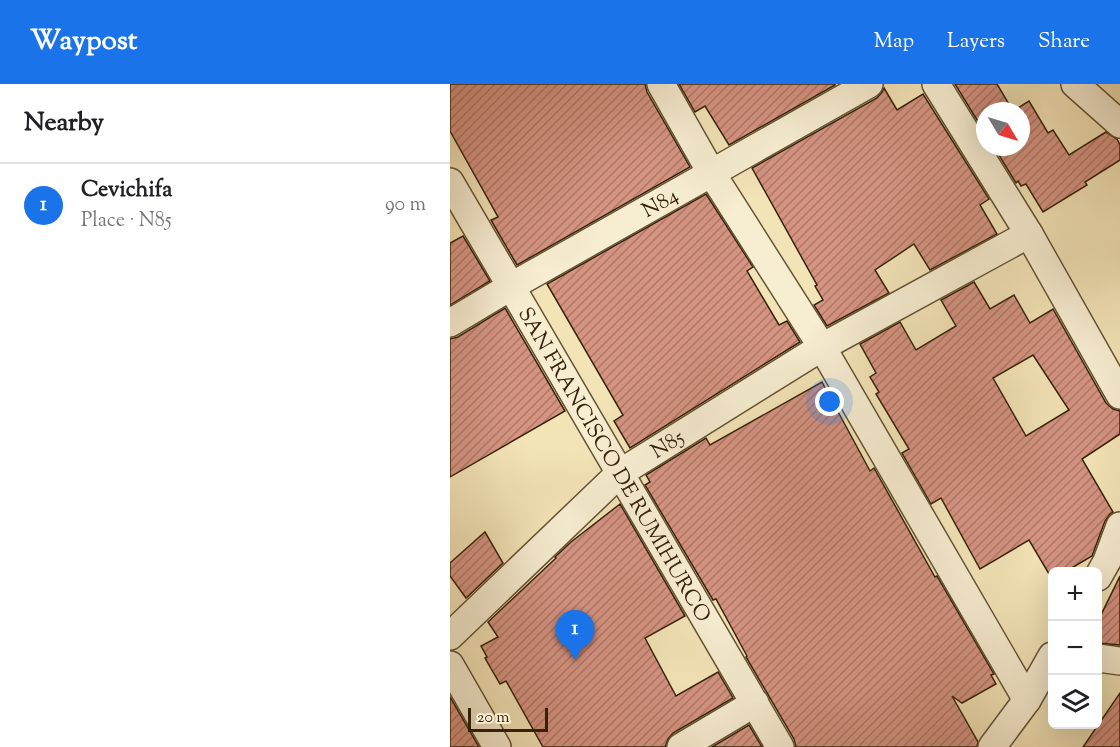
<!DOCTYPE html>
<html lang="en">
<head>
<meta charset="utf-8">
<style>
  body { margin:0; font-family:"Sorts Mill Goudy",serif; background:#f6f6f6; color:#202124 }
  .controls { position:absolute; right:18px; bottom:18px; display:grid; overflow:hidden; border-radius:9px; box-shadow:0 6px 24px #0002 }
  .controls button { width:54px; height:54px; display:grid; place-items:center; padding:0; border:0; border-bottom:2px solid #e0e0e0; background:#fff; color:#202124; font:30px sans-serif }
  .compass { position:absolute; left:526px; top:18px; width:54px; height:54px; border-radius:50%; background:#fff; box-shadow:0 6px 24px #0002; rotate:128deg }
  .scale { position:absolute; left:18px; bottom:15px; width:80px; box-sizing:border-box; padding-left:6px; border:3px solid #362309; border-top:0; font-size:16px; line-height:21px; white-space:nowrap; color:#362309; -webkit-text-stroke:4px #f7edd1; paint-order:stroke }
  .you { position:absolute; left:380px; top:318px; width:21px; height:21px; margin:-15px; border:4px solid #fff; border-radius:50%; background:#1a73e8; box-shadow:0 0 0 9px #1a73e833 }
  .badge { display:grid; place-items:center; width:39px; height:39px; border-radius:50%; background:#1a73e8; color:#fff; font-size:20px; font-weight:700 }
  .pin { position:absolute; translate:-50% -50px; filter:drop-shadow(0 2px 3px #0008) }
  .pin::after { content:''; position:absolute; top:32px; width:21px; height:18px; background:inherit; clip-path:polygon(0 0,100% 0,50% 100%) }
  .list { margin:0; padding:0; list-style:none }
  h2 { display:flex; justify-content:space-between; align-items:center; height:78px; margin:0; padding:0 24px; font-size:26px }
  h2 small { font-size:20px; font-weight:400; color:#757577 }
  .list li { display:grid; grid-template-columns:39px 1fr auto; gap:18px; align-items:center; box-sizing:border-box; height:84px; padding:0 24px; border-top:2px solid #e0e0e0 }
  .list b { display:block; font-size:22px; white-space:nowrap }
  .list p { margin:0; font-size:20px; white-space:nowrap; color:#757577 }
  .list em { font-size:20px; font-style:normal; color:#757577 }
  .icon { flex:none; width:33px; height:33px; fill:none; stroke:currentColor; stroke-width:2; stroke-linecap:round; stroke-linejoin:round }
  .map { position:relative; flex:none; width:670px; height:663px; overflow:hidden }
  header { display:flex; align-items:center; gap:36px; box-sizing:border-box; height:84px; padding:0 30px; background:#1a73e8; color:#fff }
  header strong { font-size:28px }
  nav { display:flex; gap:33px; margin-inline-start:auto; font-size:21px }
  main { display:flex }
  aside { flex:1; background:#fff }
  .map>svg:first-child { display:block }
  .building { fill:url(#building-hatch); stroke:#362309; stroke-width:1.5; fill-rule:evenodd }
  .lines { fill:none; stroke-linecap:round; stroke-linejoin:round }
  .minor-casing { stroke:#655335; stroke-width:30 }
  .minor { stroke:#f7edd1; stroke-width:27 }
  .labels { text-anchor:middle; stroke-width:4.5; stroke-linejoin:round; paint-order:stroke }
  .street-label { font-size:21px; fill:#362309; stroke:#f7edd1 }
</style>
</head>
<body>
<header>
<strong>Waypost</strong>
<nav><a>Map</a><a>Layers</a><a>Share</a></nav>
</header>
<main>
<aside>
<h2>Nearby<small></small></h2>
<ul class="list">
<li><span class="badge">1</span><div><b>Cevichifa</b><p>Place · N85</p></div><em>90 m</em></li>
</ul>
</aside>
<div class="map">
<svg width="670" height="663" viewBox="0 0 670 663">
  <defs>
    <pattern id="building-hatch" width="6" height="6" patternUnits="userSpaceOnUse" patternTransform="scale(1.5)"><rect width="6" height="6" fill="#d59382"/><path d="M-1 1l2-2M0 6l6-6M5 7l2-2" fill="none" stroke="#ae7869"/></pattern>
  </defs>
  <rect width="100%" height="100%" fill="#f3e4b8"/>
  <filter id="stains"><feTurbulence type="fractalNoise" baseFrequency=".00333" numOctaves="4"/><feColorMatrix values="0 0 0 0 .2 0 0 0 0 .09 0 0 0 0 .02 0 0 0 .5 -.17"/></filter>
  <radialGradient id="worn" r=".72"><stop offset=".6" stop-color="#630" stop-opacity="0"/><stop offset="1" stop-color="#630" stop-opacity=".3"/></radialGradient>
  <g class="building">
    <path d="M0,0h195l2,8 43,75 -173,98 -26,-45 7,-3 -48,-86z"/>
    <path d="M229,0h156v1l-106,60 -24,-39 -10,6z"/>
    <path d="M505,0h42l16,27 16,-10 19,32 5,-3 16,25 37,-23 11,7 3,6v15l-35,22 2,3 -44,27 -17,-28 -5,2 -3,-5 -2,2 -22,-36h27v-36h-36v22z"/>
    <path d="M434,4l13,22 26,-16 66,105 -9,6 17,29 -67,36 -16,-26 -39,26 14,23 -62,33 -13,-21 9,-5 -8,-14 2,-1 -65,-117 125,-70 5,-6z"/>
    <path d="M256,110l47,73 -6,4 32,54 8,-4 13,21 -170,106 -16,-27 9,-6 -76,-131z"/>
    <path d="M13,152l27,45 -40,24v-62z"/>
    <path d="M524,198l16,27 24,-14 16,28 23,-14 53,94 7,6 7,2v23l-38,25 31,53 -3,2 -5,7 -13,35 -27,16h-12l-1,7 -23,-39 -49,29 -39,-71 -10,6 -29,-51 7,-4 -33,-55 3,-2 -9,-15 6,-4 -16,-29 40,-22 16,28 40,-24 -15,-26zM583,271l36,55 -43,26 -33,-58z"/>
    <path d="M55,224l60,103 -115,66v-138l8,-2z"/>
    <path d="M372,298l48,89 4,-3 61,109 2,-1 57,98 -3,1 5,9 -34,19 -10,-7 26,46 -1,5h-181l-2,-8 -48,-82 1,-1 -31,-57 -3,1 -68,-115 5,-3 -4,-7 60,-37 4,7z"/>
    <path d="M170,420l65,112 -40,22 31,58 42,-24 15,26 -60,35 -5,6 -3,8h-122l-37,-66 -6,3 -15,-26 2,-1 -6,-11 17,-9 -10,-15 68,-64 -1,-1 16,-15z"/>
    <path d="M35,448l18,31 -37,35 -16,-22v-13z"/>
    <path d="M670,492v69l-22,-2v-22z"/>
    <path d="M670,609v54h-37z"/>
    <path d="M0,613l29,50h-29z"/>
    <path d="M299,641l13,22h-50z"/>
  </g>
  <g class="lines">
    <defs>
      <g id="minor">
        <path d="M211,0l51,90 110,173 205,353"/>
        <path d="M486,0l93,150 91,161"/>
        <path d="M625,0l45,40"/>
        <path id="s1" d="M0,98l330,565"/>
        <path id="s2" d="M0,239l60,-36 359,-203"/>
        <path d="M648,493l9,-16 13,-35"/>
        <path id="s3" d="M0,552l170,-163 202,-126 207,-113"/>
        <path d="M648,574l22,3"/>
        <path d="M0,581l47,82"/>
        <path d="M231,663l74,-44"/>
        <path d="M542,663l35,-47 25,-44"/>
      </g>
    </defs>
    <use href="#minor" class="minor-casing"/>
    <use href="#minor" class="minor"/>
  </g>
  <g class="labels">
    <g class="street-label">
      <text dy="7" stroke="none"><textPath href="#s2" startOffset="242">N84</textPath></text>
      <text dy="7" stroke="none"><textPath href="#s3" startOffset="291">N85</textPath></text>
      <text dy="7" stroke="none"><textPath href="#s1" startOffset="327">SAN FRANCISCO DE RUMIHURCO</textPath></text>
    </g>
  </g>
  <rect width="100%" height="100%" filter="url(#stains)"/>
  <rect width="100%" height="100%" fill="url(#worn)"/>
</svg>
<div class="controls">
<button>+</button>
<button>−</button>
<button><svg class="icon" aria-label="layers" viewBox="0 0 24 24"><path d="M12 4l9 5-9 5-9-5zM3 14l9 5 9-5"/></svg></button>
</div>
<svg class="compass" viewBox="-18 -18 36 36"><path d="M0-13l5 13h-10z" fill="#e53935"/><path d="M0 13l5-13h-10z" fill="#757577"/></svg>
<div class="scale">20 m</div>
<div class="you"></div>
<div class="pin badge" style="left:125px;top:576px">1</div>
</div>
</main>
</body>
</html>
